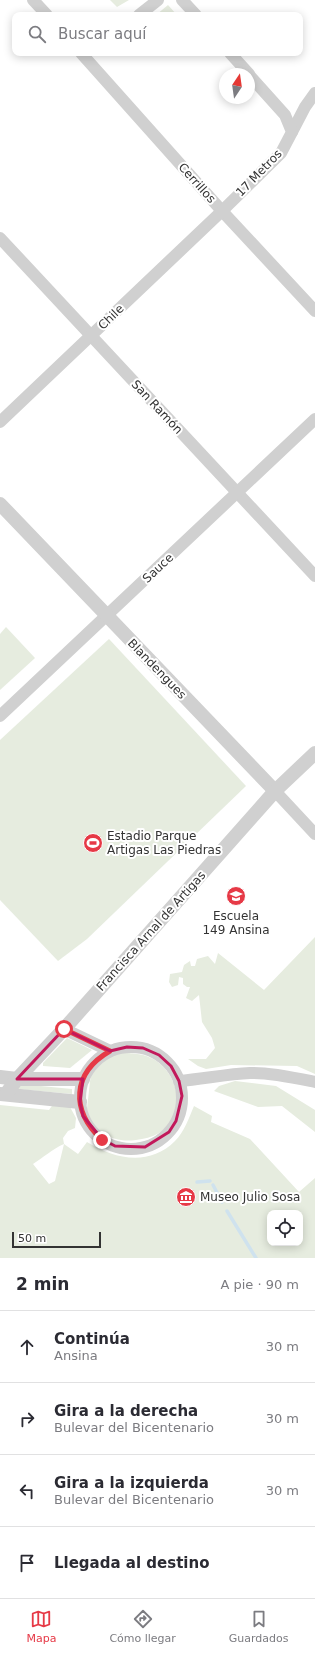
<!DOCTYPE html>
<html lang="es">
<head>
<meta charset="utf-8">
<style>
  body { margin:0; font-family:"DejaVu Sans",sans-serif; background:#f2f2f3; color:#2b2b33 }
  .controls { position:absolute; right:12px; bottom:12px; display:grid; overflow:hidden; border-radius:8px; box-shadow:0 2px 10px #0003 }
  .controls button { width:36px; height:36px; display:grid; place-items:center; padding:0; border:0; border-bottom:1px solid #e1e1e2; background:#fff; color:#2b2b33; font:20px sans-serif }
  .compass { position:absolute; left:219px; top:68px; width:36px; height:36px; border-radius:50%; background:#fff; box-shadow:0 2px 10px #0003; rotate:13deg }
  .scale { position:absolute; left:12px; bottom:10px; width:89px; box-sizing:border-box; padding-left:4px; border:2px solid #333; border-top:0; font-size:11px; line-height:14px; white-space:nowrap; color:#333; -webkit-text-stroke:3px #fff; paint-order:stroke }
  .stop { position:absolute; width:12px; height:12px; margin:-9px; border:3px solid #e63946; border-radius:50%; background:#fff }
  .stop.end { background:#e63946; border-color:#fff; box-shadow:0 1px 4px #0008 }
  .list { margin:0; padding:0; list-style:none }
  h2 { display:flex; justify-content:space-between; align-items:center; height:52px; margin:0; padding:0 16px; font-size:17px }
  h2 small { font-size:13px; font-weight:400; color:#7c7c81 }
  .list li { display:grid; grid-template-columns:26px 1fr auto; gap:12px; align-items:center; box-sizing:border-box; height:72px; padding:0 16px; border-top:1px solid #e1e1e2 }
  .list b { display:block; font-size:15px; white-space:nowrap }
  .list p { margin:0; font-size:13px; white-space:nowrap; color:#7c7c81 }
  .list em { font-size:13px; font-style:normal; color:#7c7c81 }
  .icon { flex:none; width:22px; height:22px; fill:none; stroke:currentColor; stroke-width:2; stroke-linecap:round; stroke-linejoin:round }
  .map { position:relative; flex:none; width:315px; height:1258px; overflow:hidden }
  .search { position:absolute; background:#fff; box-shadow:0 2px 10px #0003; left:12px; right:12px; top:12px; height:44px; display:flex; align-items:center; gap:10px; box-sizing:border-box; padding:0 14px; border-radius:8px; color:#7c7c81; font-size:15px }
  .sheet { height:340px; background:#fff }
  nav { display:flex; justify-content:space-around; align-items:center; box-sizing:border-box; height:56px; border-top:1px solid #e1e1e2; background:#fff; font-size:11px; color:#7c7c81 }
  nav a { display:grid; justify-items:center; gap:2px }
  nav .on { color:#e63946 }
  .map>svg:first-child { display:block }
  .green { fill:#e6ecdf; fill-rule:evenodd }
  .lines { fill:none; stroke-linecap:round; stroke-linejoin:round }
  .stream { stroke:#cfe2ee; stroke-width:3.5 }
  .minor { stroke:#d0d0d0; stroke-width:12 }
  .tertiary { stroke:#d0d0d0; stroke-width:14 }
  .route { stroke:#e63946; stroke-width:5 }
  .marked { fill:none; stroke:#c2185b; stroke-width:3; stroke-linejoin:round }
  .labels { text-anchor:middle; stroke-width:4; stroke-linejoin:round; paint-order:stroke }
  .street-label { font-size:12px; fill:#333; stroke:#fff }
  .poi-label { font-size:12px; fill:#333; stroke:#fff; text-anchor:start }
</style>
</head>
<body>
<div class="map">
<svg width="315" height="1258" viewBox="0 0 315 1258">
  <rect width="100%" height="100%" fill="#fff"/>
  <g class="green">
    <path d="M110,0h19l-12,7z"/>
    <path d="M168,5l9,10h-21z"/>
    <path d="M6,627l29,31 -35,32v-56z"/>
    <path d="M109,639l137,147 -159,153 -29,22 -58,-61v-160z"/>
    <path d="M315,937v137l-18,-8 -66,-1 -25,4 -8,-3 -10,-7h18l9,-11 -3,-10 -10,-16 -3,-27 -7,6 -6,-3 4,-11h-3l-4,-3v-6l-4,-1 -1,8 -6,2 -3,-5 1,-8 12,-2 2,-7 6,-4 1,5h4l2,-7 11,-3 7,8 3,-11 46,37z"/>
    <path d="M67,1038l25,12 -22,18 -27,-2v-3z"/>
    <path d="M118,1053c11,0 23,0 33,5 28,13 37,57 8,75 -7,4 -15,6 -23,7 -24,3 -36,-7 -50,-23l5,-44 12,-13z"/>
    <path d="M235,1081l41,5 39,24v22l-33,-26 -24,1 -44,-16 5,-5z"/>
    <path d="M20,1084l52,5v5l-55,-5z"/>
    <path d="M54,1103l16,4 6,11 -1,10 -7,3 -5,7 1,6 14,10 9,-12c27,17 62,25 88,-1 9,-9 14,-23 19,-35l18,10 -1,6 39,17 49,53 16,-14v80h-315v-153l49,5zM64,1144l-9,37 -6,3 -16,-20c10,-6 19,-15 31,-20zM270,1213h30v30h-30z"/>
  </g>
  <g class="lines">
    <g class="stream">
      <path d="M197,1182l13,-1"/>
      <path d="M213,1185l9,17"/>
      <path d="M227,1211l29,47"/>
    </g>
    <g class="minor">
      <path d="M33,0l14,15"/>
      <path d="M182,0l14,15"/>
      <path d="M139,15l19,-15"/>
      <path d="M81,53l141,158 93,100"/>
      <path d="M230,53l19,21"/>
      <path d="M292,132l13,-25 10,-14"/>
      <path d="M0,238l315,338"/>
      <path d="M0,422l222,-211 59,-58 11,-21 -7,-17 -36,-40"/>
      <path d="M0,716l315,-297"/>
      <path d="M275,791l40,43"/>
      <path d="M64,1029l46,22"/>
      <circle cx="131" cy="1098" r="51"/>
      <path d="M179,1081c24,-2 48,-7 71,-8 20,-1 46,5 65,9"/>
    </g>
    <g class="tertiary">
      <path d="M0,504l275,287"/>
      <path d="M0,1077l17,2h66"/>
      <path d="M0,1094l80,8"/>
      <path d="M6,1094l11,-15 47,-50 211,-238 40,-38"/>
    </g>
  </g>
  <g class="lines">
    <path class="route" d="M64,1029l46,22c-38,22 -40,59 -8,89"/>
  </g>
  <path class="marked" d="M64,1029l46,22 17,-4 16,1 16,7 12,11 8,15 3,15 -6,25 -7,11 -24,15 -30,-1 -13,-7 -19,-23 -3,-14 3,-23h-66z"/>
  <defs>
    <symbol id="stadium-disc" viewBox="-11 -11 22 22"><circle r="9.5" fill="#e63946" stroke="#fff"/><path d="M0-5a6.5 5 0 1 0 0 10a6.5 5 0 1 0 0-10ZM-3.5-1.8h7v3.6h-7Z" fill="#fff"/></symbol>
    <symbol id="school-disc" viewBox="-11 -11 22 22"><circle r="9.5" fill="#e63946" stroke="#fff"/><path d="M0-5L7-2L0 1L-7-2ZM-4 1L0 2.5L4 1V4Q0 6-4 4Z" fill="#fff"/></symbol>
    <symbol id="museum-disc" viewBox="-11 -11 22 22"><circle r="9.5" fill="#e63946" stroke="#fff"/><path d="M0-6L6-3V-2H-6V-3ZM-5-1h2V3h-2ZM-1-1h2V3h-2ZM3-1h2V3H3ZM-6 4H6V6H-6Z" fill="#fff"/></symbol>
  </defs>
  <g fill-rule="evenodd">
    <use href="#stadium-disc" x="82" y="832" width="22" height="22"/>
    <use href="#school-disc" x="225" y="885" width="22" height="22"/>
    <use href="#museum-disc" x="175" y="1186" width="22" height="22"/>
  </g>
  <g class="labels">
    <g class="street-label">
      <text transform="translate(259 173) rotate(-46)" y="4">17 Metros</text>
      <text transform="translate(197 183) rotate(48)" y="4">Cerrillos</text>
      <text transform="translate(111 317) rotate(-44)" y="4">Chile</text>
      <text transform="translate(157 407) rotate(47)" y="4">San Ramón</text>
      <text transform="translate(158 568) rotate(-43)" y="4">Sauce</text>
      <text transform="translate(157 669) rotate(46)" y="4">Blandengues</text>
      <text transform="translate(151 931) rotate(-48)" y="4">Francisca Arnal de Artigas</text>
    </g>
    <g class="poi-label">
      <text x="107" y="840">Estadio Parque<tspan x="107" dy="14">Artigas Las Piedras</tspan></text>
      <text x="236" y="920" text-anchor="middle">Escuela<tspan x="236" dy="14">149 Ansina</tspan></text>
      <text x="200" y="1201">Museo Julio Sosa</text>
    </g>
  </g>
</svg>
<div class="controls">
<button><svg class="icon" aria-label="locate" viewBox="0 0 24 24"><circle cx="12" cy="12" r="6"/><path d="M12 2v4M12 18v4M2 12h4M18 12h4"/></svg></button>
</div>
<svg class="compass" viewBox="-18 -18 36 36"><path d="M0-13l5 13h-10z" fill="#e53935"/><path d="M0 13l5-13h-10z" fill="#7c7c81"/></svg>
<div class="scale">50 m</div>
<div class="stop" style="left:64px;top:1029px"></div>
<div class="stop end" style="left:102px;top:1140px"></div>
<div class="search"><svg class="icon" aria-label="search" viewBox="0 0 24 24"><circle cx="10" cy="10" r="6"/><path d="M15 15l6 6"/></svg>Buscar aquí</div>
</div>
<section class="sheet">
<h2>2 min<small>A pie · 90 m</small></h2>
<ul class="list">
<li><svg class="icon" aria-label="ahead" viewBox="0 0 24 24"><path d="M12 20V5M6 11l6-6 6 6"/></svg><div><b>Continúa</b><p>Ansina</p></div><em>30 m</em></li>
<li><svg class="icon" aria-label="right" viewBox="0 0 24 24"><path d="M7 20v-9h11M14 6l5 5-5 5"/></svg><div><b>Gira a la derecha</b><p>Bulevar del Bicentenario</p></div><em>30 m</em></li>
<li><svg class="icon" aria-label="left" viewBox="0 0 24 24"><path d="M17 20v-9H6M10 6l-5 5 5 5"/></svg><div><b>Gira a la izquierda</b><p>Bulevar del Bicentenario</p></div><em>30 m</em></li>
<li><svg class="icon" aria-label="arrive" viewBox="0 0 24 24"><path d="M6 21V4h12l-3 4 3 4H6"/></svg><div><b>Llegada al destino</b></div></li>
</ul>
</section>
<nav>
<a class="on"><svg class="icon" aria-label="map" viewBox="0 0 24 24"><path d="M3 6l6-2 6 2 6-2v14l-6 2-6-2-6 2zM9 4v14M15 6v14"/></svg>Mapa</a>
<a><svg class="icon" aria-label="directions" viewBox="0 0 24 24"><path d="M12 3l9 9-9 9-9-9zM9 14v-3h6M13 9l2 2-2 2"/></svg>Cómo llegar</a>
<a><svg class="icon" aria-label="saved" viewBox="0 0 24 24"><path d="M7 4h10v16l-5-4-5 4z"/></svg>Guardados</a>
</nav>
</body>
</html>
